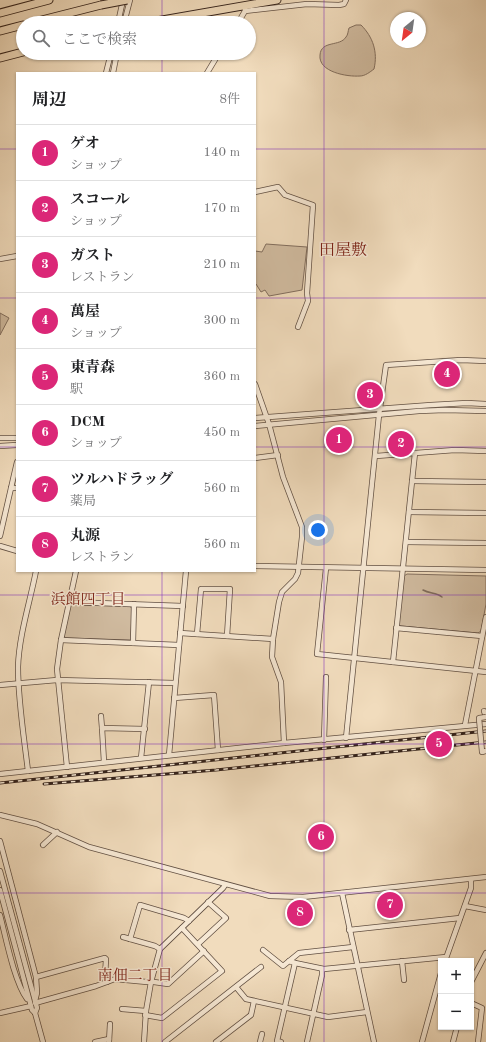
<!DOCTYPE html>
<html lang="ja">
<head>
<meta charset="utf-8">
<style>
  body { margin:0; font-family:"Old Standard TT","Noto Serif JP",serif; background:#f6f6f6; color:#202124 }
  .controls { position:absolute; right:12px; bottom:12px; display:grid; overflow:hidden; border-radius:0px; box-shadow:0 1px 3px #0004 }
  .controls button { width:36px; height:36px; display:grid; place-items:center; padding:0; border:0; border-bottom:1px solid #e0e0e0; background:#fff; color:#202124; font:20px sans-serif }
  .compass { position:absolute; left:390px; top:12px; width:36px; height:36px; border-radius:50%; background:#fff; box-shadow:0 1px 3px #0004; rotate:209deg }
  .you { position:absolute; left:318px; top:530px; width:14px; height:14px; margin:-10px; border:3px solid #fff; border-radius:50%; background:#1a73e8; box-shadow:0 0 0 6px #1a73e833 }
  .badge { display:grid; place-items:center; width:26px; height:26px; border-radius:50%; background:#db2777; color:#fff; font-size:13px; font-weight:700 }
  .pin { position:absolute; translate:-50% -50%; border:2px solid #fff; box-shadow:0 1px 4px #0006 }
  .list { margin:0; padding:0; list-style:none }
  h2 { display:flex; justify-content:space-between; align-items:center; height:52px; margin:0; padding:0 16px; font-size:17px }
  h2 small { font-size:13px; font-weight:400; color:#757577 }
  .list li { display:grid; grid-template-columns:26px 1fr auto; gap:12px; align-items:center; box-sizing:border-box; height:56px; padding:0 16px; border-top:1px solid #e0e0e0 }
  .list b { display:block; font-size:15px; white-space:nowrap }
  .list p { margin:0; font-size:13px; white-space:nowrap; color:#757577 }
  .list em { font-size:13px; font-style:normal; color:#757577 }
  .icon { flex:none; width:22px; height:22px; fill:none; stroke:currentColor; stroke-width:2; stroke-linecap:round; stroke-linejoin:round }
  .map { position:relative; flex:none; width:486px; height:1042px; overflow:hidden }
  .search { position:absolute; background:#fff; box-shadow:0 1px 3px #0004; left:16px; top:16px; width:240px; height:44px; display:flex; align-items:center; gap:10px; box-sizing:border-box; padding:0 14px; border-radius:22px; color:#757577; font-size:15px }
  .panel { position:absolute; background:#fff; box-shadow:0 1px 3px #0004; left:16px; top:72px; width:240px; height:500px; border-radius:0px }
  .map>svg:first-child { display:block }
  .green { fill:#d1bca1; stroke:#826e5e }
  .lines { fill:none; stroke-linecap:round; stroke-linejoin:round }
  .stream { stroke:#7e6b5b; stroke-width:1.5 }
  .minor-casing { stroke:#625043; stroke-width:6 }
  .highway-casing { stroke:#33211a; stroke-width:9 }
  .minor { stroke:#f6e8d4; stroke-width:4.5 }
  .highway { stroke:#f1dcbd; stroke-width:7 }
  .rail-casing { stroke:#33211a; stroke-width:3 }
  .rail { stroke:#f6e8d4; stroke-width:1.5; stroke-dasharray:4.5; stroke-linecap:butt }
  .minor-bridge-casing { stroke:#625043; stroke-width:6; stroke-linecap:butt }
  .highway-bridge-casing { stroke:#33211a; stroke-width:9; stroke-linecap:butt }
  .minor-bridge { stroke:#f6e8d4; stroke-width:4.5 }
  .highway-bridge { stroke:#f1dcbd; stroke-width:7 }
  .grid { fill:none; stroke:#7b2cbf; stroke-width:1; stroke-opacity:0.55 }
  .labels { text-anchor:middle; stroke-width:3; stroke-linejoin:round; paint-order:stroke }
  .neighbourhood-label { font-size:15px; fill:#7a1f14; stroke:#f6e8d4 }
  .quarter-label { font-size:16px; fill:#7a1f14; stroke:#f6e8d4 }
</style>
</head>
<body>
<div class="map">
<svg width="486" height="1042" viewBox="0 0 486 1042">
  <rect width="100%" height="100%" fill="#f1dcbd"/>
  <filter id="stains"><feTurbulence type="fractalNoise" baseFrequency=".005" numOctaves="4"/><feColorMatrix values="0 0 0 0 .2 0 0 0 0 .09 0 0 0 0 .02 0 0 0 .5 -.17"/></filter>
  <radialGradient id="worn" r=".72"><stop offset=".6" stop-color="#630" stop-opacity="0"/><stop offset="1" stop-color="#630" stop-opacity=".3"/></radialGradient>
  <g class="green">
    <path d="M356,25h5c12,12 17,27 13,44 -4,3 -9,7 -14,7 -13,1 -42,-4 -40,-21 1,-15 20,-8 26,-18 2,-2 2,-6 3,-9z"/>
    <path d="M266,244l41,3 -5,43 -33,6 -4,-6 -4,2 -5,-8h-1v-33l7,1z"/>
    <path d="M0,313l9,5 -9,17z"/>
    <path d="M407,574l79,2v28l-5,27 -3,2 -77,-7 -3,-2 6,-48z"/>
    <path d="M73,605l57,1 2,3 -1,30 -1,1 -64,-2 -2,-2 6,-30z"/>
  </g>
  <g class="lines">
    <path class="stream" d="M423,590c7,4 13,2 19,7"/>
    <defs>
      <g id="minor">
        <path d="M245,11l62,-7 32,1 5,-1 2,-4"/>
        <path d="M118,23l5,-23"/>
        <path d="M124,23l6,-23"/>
        <path d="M238,23l7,-12v-3"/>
        <path d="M106,73l5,-20"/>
        <path d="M113,73l4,-20"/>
        <path d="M207,73l12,-20"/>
        <path d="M255,192l23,-5 7,8 28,10 -6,88 1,8 -10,26"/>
        <path d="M0,259l17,-3"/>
        <path d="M255,384l14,40 14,53 19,50v10l-4,36 -3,6 -13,13 -3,10 -6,37 -1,18 9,25 3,61"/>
        <path d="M255,418l176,-13 36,-2 19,1"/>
        <path d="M255,426l164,-15 26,-1 41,1"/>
        <path d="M0,438h17"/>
        <path d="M0,446l17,-1"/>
        <path d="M376,456l79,-6 31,1"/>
        <path d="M255,458l23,-3"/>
        <path d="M412,481l74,1"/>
        <path d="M11,488h6"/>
        <path d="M409,512l77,1"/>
        <path d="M0,536l17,-74"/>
        <path d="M406,542l80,1"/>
        <path d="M0,546l17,5"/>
        <path d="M255,566l231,4"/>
        <path d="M326,568l-9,86 169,18"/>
        <path d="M69,602l114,4"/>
        <path d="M396,628l86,8"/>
        <path d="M180,633l93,6"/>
        <path d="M197,634l4,-45h29l-3,47"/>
        <path d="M61,640l118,5"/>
        <path d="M133,643l1,-39"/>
        <path d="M393,662l22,-209"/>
        <path d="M0,685l57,-5 118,3"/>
        <path d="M174,698l40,-3 4,55"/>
        <path d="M484,711l1,3h1"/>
        <path d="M101,716l1,12"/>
        <path d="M465,725l21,-108"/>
        <path d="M346,738l33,-323 7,-50 75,-5 25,1"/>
        <path d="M324,740l2,-63"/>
        <path d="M169,755l17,-184"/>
        <path d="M141,758l8,-76"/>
        <path d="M104,762l-2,-34 43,1"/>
        <path d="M67,767l-10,-98 4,-29 15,-69"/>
        <path d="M28,771c-4,-34 -10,-70 -10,-104 1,-32 12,-65 18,-96"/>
        <path d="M0,774l284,-31 202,-19"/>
        <path d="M0,815l37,9 52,23 181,49 33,1 183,-20"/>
        <path d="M0,841l36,136 1,16 -2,8"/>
        <path d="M43,845l14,-13"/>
        <path d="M0,871l37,137 -2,5"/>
        <path d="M0,890l32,120 3,3 8,29"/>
        <path d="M342,893l32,149"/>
        <path d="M465,906l21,4"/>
        <path d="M0,915c6,23 14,66 27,84"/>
        <path d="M349,930l111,-12"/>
        <path d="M123,937l32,9 5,3"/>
        <path d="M130,939l10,-34 44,13 5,3"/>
        <path d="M198,944l28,-26 -18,-16"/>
        <path d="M263,950l20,16 16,-13 54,-6"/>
        <path d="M289,961l6,2 29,6 122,-12"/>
        <path d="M402,961l2,19"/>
        <path d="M445,961l26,-73v-9"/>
        <path d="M36,977l69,-19 1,1 -1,18 2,5"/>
        <path d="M471,982l15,-29"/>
        <path d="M236,987l10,12 82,18 39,-5"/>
        <path d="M35,1003l61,-17 19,-7 32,3h7l14,2 36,-33"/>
        <path d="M471,1003l11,5 -4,34"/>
        <path d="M122,1009l24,2"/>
        <path d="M0,1013l31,-7"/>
        <path d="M145,1015l17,3 60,-47 -40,-43"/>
        <path d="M95,1042l14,-3"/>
        <path d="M109,1042l1,-18"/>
        <path d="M144,1042l2,-31 5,-29 9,-33 63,-61 2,-3"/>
        <path d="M165,1042l96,-75"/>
        <path d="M216,1042l35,-27 3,-14"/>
        <path d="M260,1042l2,-8"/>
        <path d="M281,1042l-4,-1 18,-78"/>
        <path d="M307,1042l15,-67v-6"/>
        <path d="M422,1042l19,-69"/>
        <path d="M453,1042l4,-15"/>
      </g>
      <g id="highway">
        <path d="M0,13l49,-13"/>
        <path d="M30,23l71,-18"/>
        <path d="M145,23l132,-23"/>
        <path d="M0,31l23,-6"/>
        <path d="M0,58l23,-6"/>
      </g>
    </defs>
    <use href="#minor" class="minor-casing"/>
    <use href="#highway" class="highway-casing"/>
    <use href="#minor" class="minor"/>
    <use href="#highway" class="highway"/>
    <defs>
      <g id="rail">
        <path d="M0,783l486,-52"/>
        <path d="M44,784l172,-14 270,-28"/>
      </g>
    </defs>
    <use href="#rail" class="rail-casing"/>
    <use href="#rail" class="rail"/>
    <defs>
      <path id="minor-bridge" d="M486,717l-7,1 3,34 4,-1"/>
      <path id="highway-bridge" d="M101,5l26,-5"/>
    </defs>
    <use href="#minor-bridge" class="minor-bridge-casing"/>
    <use href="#highway-bridge" class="highway-bridge-casing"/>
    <use href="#minor-bridge" class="minor-bridge"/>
    <use href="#highway-bridge" class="highway-bridge"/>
  </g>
  <path class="grid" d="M162,0v23M324,0v1042M162,53v20M0,149h17M255,149h231M0,298h17M255,298h231M0,447h17M255,447h231M162,571v471M0,595h486M0,744h486M0,893h486"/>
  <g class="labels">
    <g class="neighbourhood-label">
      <text x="88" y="604">浜館四丁目</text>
      <text x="135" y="980">南佃二丁目</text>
    </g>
    <g class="quarter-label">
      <text x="343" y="255">田屋敷</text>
    </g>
  </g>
  <rect width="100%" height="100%" filter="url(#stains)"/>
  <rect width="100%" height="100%" fill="url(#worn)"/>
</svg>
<div class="controls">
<button>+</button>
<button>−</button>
</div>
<svg class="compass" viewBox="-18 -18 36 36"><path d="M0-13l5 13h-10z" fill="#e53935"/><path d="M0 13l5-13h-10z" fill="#757577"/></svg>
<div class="you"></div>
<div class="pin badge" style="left:339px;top:440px">1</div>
<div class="pin badge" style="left:401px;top:444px">2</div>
<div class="pin badge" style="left:370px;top:395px">3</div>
<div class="pin badge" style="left:447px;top:374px">4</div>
<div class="pin badge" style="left:439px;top:744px">5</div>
<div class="pin badge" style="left:321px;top:837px">6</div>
<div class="pin badge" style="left:390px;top:905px">7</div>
<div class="pin badge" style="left:300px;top:913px">8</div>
<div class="search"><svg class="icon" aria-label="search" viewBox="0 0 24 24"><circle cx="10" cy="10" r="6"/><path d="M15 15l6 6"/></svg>ここで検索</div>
<section class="panel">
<h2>周辺<small>8件</small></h2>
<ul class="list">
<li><span class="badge">1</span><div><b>ゲオ</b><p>ショップ</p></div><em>140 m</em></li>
<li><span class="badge">2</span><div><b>スコール</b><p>ショップ</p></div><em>170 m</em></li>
<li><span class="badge">3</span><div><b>ガスト</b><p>レストラン</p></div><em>210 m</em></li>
<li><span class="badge">4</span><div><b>萬屋</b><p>ショップ</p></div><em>300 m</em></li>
<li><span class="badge">5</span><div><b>東青森</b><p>駅</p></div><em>360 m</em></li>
<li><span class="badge">6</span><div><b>DCM</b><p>ショップ</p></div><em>450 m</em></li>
<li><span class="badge">7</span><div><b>ツルハドラッグ</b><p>薬局</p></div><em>560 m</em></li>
<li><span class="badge">8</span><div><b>丸源</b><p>レストラン</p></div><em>560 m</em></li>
</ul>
</section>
</div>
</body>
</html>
